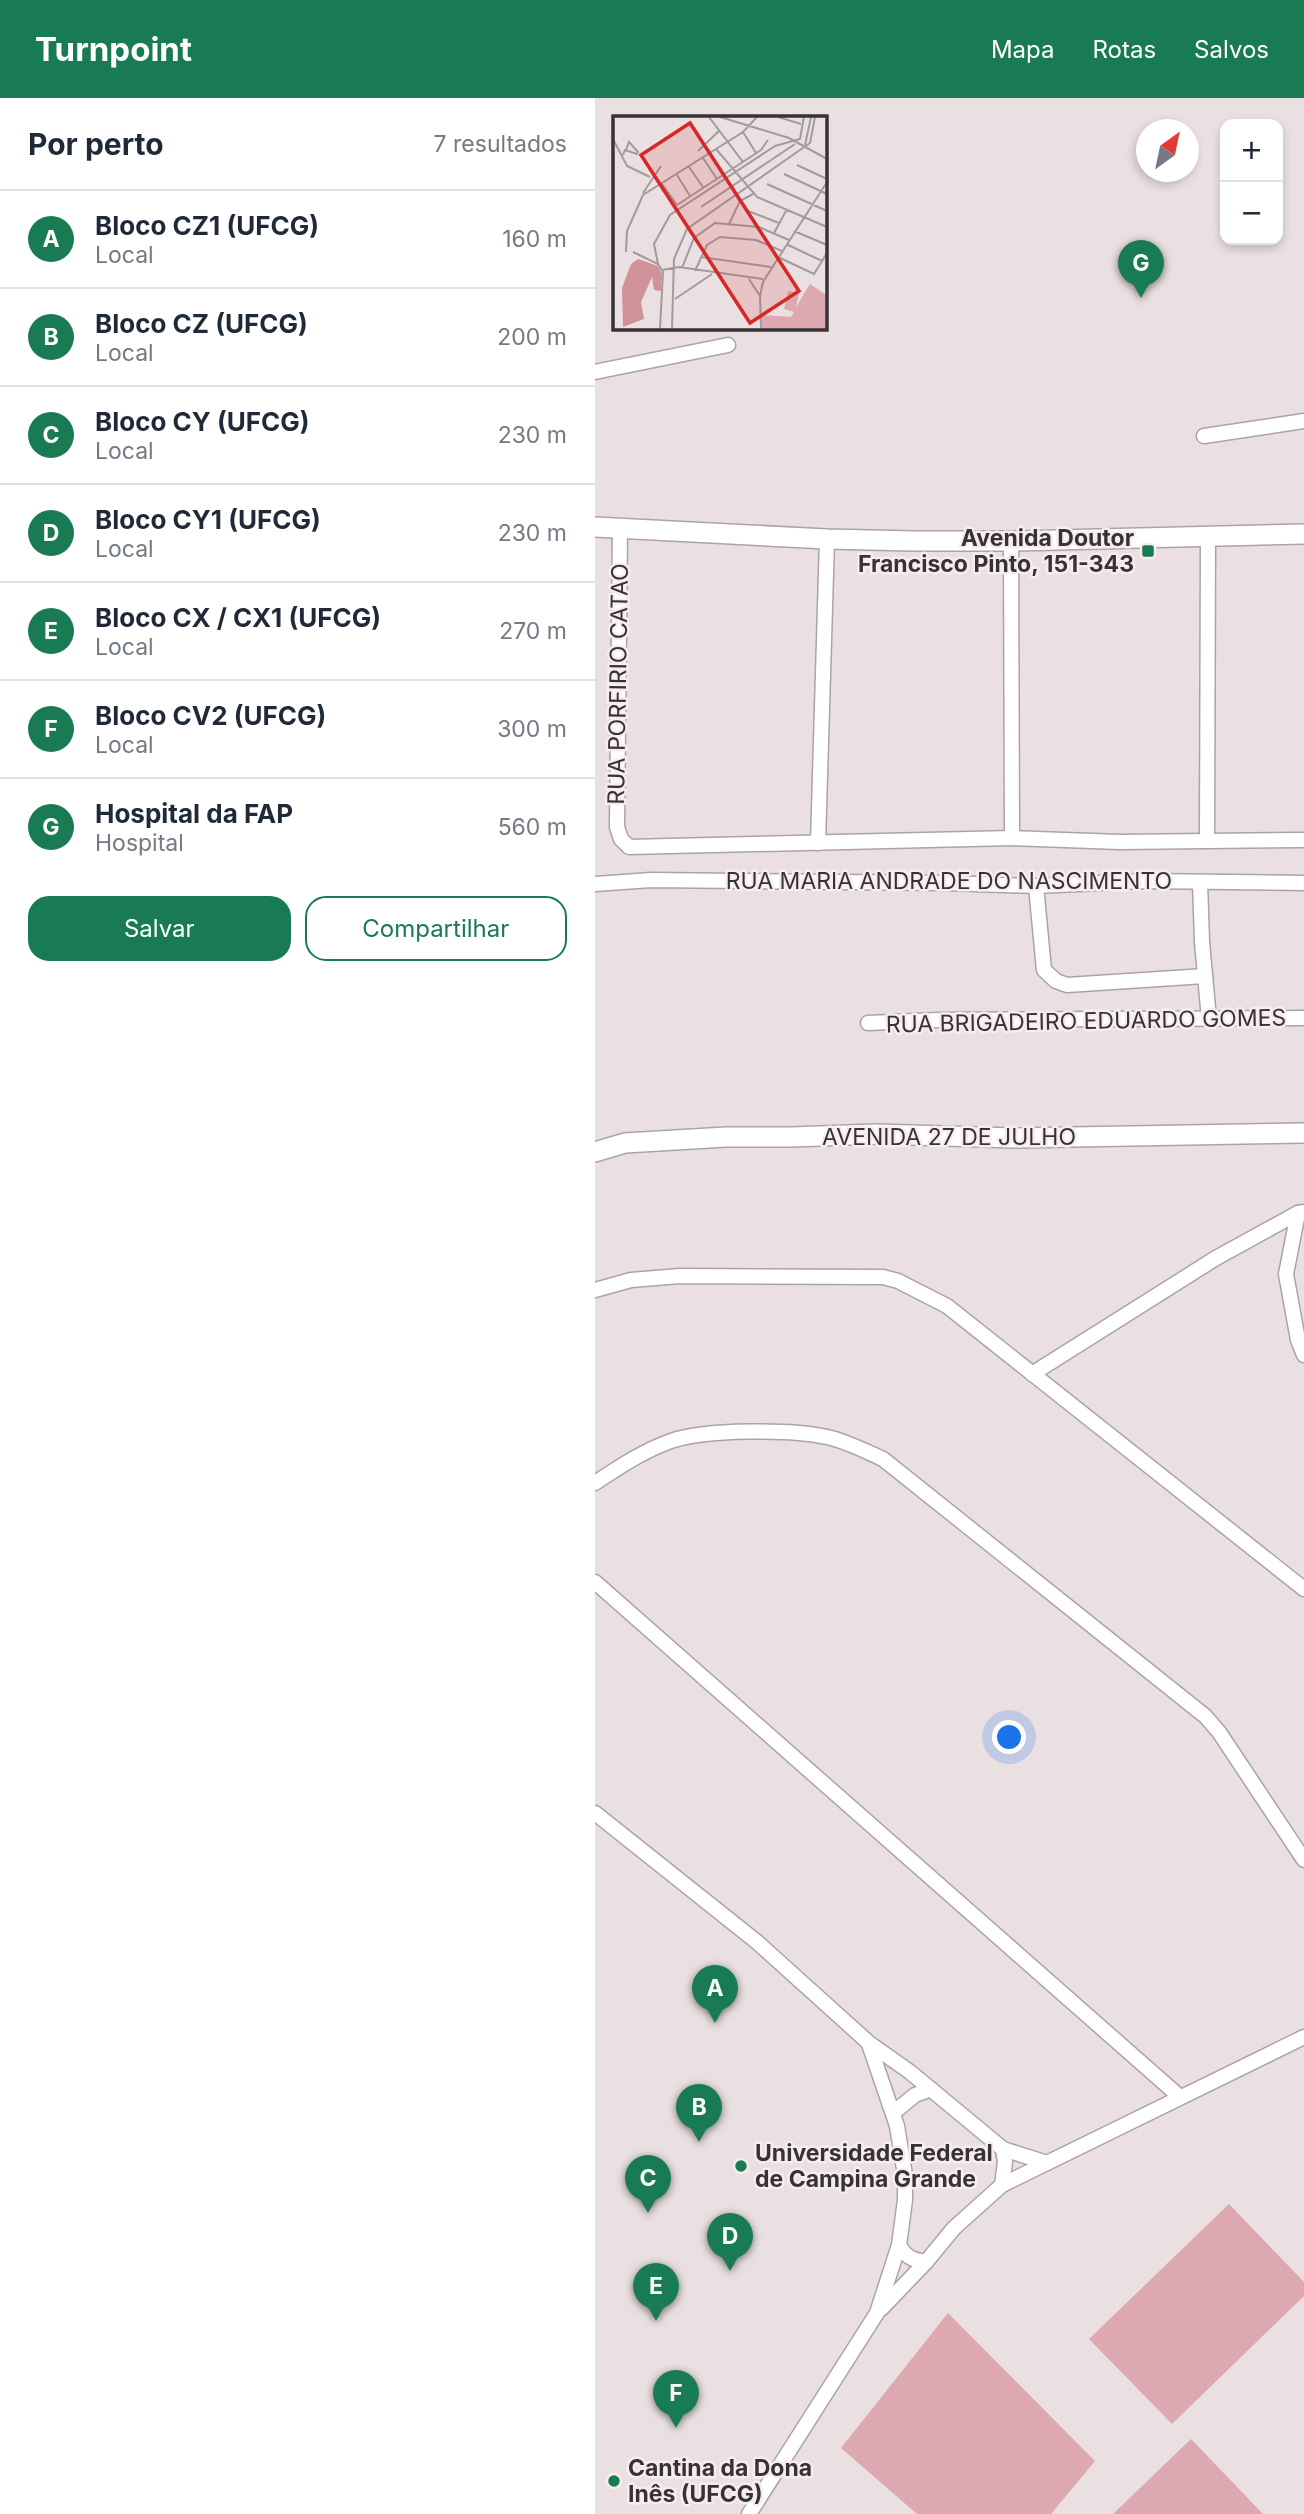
<!DOCTYPE html>
<html lang="pt">
<head>
<meta charset="utf-8">
<style>
  body { margin:0; font-family:Inter,sans-serif; background:#f6f6f7; color:#1f2937 }
  .controls { position:absolute; right:21px; top:21px; display:grid; overflow:hidden; border-radius:14px; box-shadow:0 4px 10px #0003 }
  .controls button { width:63px; height:63px; display:grid; place-items:center; padding:0; border:0; border-bottom:2px solid #e0e1e3; background:#fff; color:#1f2937; font:35px sans-serif }
  .compass { position:absolute; left:541px; top:21px; width:63px; height:63px; border-radius:50%; background:#fff; box-shadow:0 4px 10px #0003; rotate:33deg }
  .you { position:absolute; left:415px; top:1640px; width:24px; height:24px; margin:-18px; border:5px solid #fff; border-radius:50%; background:#1a73e8; box-shadow:0 0 0 10px #1a73e833 }
  .badge { display:grid; place-items:center; width:46px; height:46px; border-radius:50%; background:#197b53; color:#fff; font-size:23px; font-weight:700 }
  .pin { position:absolute; translate:-50% -58px; filter:drop-shadow(0 2px 4px #0008) }
  .pin::after { content:''; position:absolute; top:37px; width:24px; height:21px; background:inherit; clip-path:polygon(0 0,100% 0,50% 100%) }
  .list { margin:0; padding:0; list-style:none }
  h2 { display:flex; justify-content:space-between; align-items:center; height:91px; margin:0; padding:0 28px; font-size:30px }
  h2 small { font-size:23px; font-weight:400; color:#747a83 }
  .list li { display:grid; grid-template-columns:46px 1fr auto; gap:21px; align-items:center; box-sizing:border-box; height:98px; padding:0 28px; border-top:2px solid #e0e1e3 }
  .list b { display:block; font-size:26px; white-space:nowrap }
  .list p { margin:0; font-size:23px; white-space:nowrap; color:#747a83 }
  .list em { font-size:23px; font-style:normal; color:#747a83 }
  .actions { display:flex; gap:14px; padding:21px 28px }
  .actions a { flex:1; padding:16px 0; border:2px solid #197b53; border-radius:21px; text-align:center; font-size:24px; color:#197b53 }
  .actions .main { background:#197b53; color:#fff }
  .map { position:relative; flex:none; width:709px; height:2416px; overflow:hidden }
  header { display:flex; align-items:center; gap:42px; box-sizing:border-box; height:98px; padding:0 35px; background:#197b53; color:#fff }
  header strong { font-size:33px }
  nav { display:flex; gap:38px; margin-inline-start:auto; font-size:24px }
  main { display:flex }
  aside { flex:1; background:#fff }
  .map>svg:first-child { display:block }
  .green { fill:#dda8af }
  .lines { fill:none; stroke-linecap:round; stroke-linejoin:round }
  .minor-casing { stroke:#ada3a4; stroke-width:17 }
  .tertiary-casing { stroke:#ada3a4; stroke-width:22 }
  .minor { stroke:#fff; stroke-width:14 }
  .tertiary { stroke:#fff; stroke-width:19 }
  .poi-dot { fill:#197b53; stroke:#f8edee; stroke-width:2.5 }
  .labels { text-anchor:middle; stroke-width:5; stroke-linejoin:round; paint-order:stroke }
  .poi-label { font-size:23px; font-weight:bold; fill:#373334; stroke:#f8edee; text-anchor:start }
  .street-label { font-size:23px; fill:#373334; stroke:#f8edee }
  .inset-road { fill:none; stroke:#a29b9c; stroke-width:2 }
  .view { fill:#d62828; fill-opacity:0.15; stroke:#d62828; stroke-width:3.5 }
  .inset-edge { fill:none; stroke:#373334; stroke-width:3.5 }
</style>
</head>
<body>
<header>
<strong>Turnpoint</strong>
<nav><a>Mapa</a><a>Rotas</a><a>Salvos</a></nav>
</header>
<main>
<aside>
<h2>Por perto<small>7 resultados</small></h2>
<ul class="list">
<li><span class="badge">A</span><div><b>Bloco CZ1 (UFCG)</b><p>Local</p></div><em>160 m</em></li>
<li><span class="badge">B</span><div><b>Bloco CZ (UFCG)</b><p>Local</p></div><em>200 m</em></li>
<li><span class="badge">C</span><div><b>Bloco CY (UFCG)</b><p>Local</p></div><em>230 m</em></li>
<li><span class="badge">D</span><div><b>Bloco CY1 (UFCG)</b><p>Local</p></div><em>230 m</em></li>
<li><span class="badge">E</span><div><b>Bloco CX / CX1 (UFCG)</b><p>Local</p></div><em>270 m</em></li>
<li><span class="badge">F</span><div><b>Bloco CV2 (UFCG)</b><p>Local</p></div><em>300 m</em></li>
<li><span class="badge">G</span><div><b>Hospital da FAP</b><p>Hospital</p></div><em>560 m</em></li>
</ul>
<div class="actions"><a class="main">Salvar</a><a>Compartilhar</a></div>
</aside>
<div class="map">
<svg width="709" height="2416" viewBox="0 0 709 2416">
  <rect width="100%" height="100%" fill="#eae0e1"/>
  <g class="green">
    <path d="M634,2106l75,78v14l-132,128 -83,-85z"/>
    <path d="M353,2215l147,148 -44,53h-134l-76,-66z"/>
    <path d="M596,2341l72,75h-150z"/>
  </g>
  <g class="lines">
    <defs>
      <g id="minor">
        <path d="M0,274l133,-27"/>
        <path d="M609,338l100,-15"/>
        <path d="M25,431l-3,298 4,12 8,8 383,-9 108,4 184,-2"/>
        <path d="M416,443l1,297"/>
        <path d="M612,742l1,-303"/>
        <path d="M223,745l9,-304"/>
        <path d="M605,784l2,60 7,77"/>
        <path d="M0,786l56,-4 294,3 91,3 107,-5 161,2"/>
        <path d="M441,788l8,84 12,11 11,4 138,-9"/>
        <path d="M273,925l71,-3 365,-2"/>
        <path d="M703,1115l-12,61 12,66 6,15"/>
        <path d="M0,1192l36,-10 49,-4 203,1 15,4 49,25 357,283"/>
        <path d="M437,1276l184,-116 82,-45 6,-1"/>
        <path d="M0,1385c24,-16 48,-32 76,-42 34,-12 121,-12 156,-4 19,4 38,14 56,22l322,257 14,16 85,128"/>
        <path d="M0,1484l585,515"/>
        <path d="M0,1715l162,129 112,101 41,29 93,77 44,14"/>
        <path d="M298,2015l22,-18 16,-6"/>
        <path d="M407,2087l3,-23 -2,-13"/>
        <path d="M304,2147c7,12 13,15 27,17"/>
        <path d="M286,2211l45,-47 28,-34 48,-43 302,-148"/>
        <path d="M154,2416l128,-201 22,-68 6,-45v-25l-8,-49 -28,-82"/>
      </g>
      <g id="tertiary">
        <path d="M0,429l232,12 86,2h98l293,-7"/>
        <path d="M0,1054l30,-9 101,-6h65l85,-3 138,4 290,-5"/>
      </g>
    </defs>
    <use href="#minor" class="minor-casing"/>
    <use href="#tertiary" class="tertiary-casing"/>
    <use href="#minor" class="minor"/>
    <use href="#tertiary" class="tertiary"/>
  </g>
  <g class="poi-dot">
    <rect x="546" y="446" width="14" height="14" rx="3.5"/>
    <circle cx="146" cy="2068" r="7"/>
    <circle cx="19" cy="2383" r="7"/>
  </g>
  <g class="labels">
    <g class="poi-label">
      <text x="539" y="448" text-anchor="end">Avenida Doutor<tspan x="539" dy="26">Francisco Pinto, 151-343</tspan></text>
      <text x="160" y="2063">Universidade Federal<tspan x="160" dy="26">de Campina Grande</tspan></text>
      <text x="33" y="2378">Cantina da Dona<tspan x="33" dy="26">Inês (UFCG)</tspan></text>
    </g>
    <g class="street-label">
      <text transform="translate(23 586) rotate(-89)" y="8">RUA PORFIRIO CATAO</text>
      <text x="354" y="791">RUA MARIA ANDRADE DO NASCIMENTO</text>
      <text transform="translate(491 923) rotate(-1)" y="8">RUA BRIGADEIRO EDUARDO GOMES</text>
      <text x="354" y="1047">AVENIDA 27 DE JULHO</text>
    </g>
  </g>
  <g transform="translate(18 18)">
    <rect width="214" height="214" fill="#eae0e1"/>
    <path d="M197,168l16,11v34h-64l-1,-14 30,2 3,-5 -10,-3 4,-18 11,2 -3,14z" fill="#dda8af"/>
    <path d="M25,143l20,7 4,8 -1,17 -7,-1 -2,-13 -11,25 3,17 -21,8 -1,-39 9,-24z" fill="#d09199"/>
    <path class="inset-road" d="M96,1l34,45M107,1l69,21 38,21M165,1l23,7M130,16l13,21M0,23l14,27 23,11M192,29l6,-28M103,33l41,48 70,30M85,35l22,-21M10,39l2,-5 12,4 1,-2 -9,-10 -3,8M90,42l14,21M184,49l30,14M76,51l14,20M171,58l43,20M64,59l13,21M49,68l15,21 84,-55 7,-10M154,68l60,27M30,77l18,-27M127,85l8,10 31,12M88,91l94,-63M116,108l11,-23 13,-7M181,115l33,14M161,117l13,-24M173,128l36,17M13,136l1,-21 16,-36 100,-63 14,-15M20,136l25,12 5,8 -3,57M88,141l70,10M165,141l36,17 13,-21M45,148l-4,-20 16,-29 105,-69 25,-7 4,-22M69,152l12,-30 21,-15 44,4 30,13M49,154l17,-3 84,12M82,155l12,-26 13,-8 36,3 26,11M136,163l11,17 1,33M147,180l3,-14 64,-100M62,183l37,-25M59,213l2,-70 13,-30 123,-86 5,-26"/>
    <path class="view" d="M77,7l109,168 -49,32 -109,-168z"/>
    <rect width="214" height="214" class="inset-edge"/>
  </g>
</svg>
<div class="controls">
<button>+</button>
<button>−</button>
</div>
<svg class="compass" viewBox="-18 -18 36 36"><path d="M0-13l5 13h-10z" fill="#e53935"/><path d="M0 13l5-13h-10z" fill="#747a83"/></svg>
<div class="you"></div>
<div class="pin badge" style="left:120px;top:1925px">A</div>
<div class="pin badge" style="left:104px;top:2044px">B</div>
<div class="pin badge" style="left:53px;top:2115px">C</div>
<div class="pin badge" style="left:135px;top:2173px">D</div>
<div class="pin badge" style="left:61px;top:2223px">E</div>
<div class="pin badge" style="left:81px;top:2330px">F</div>
<div class="pin badge" style="left:546px;top:200px">G</div>
</div>
</main>
</body>
</html>
